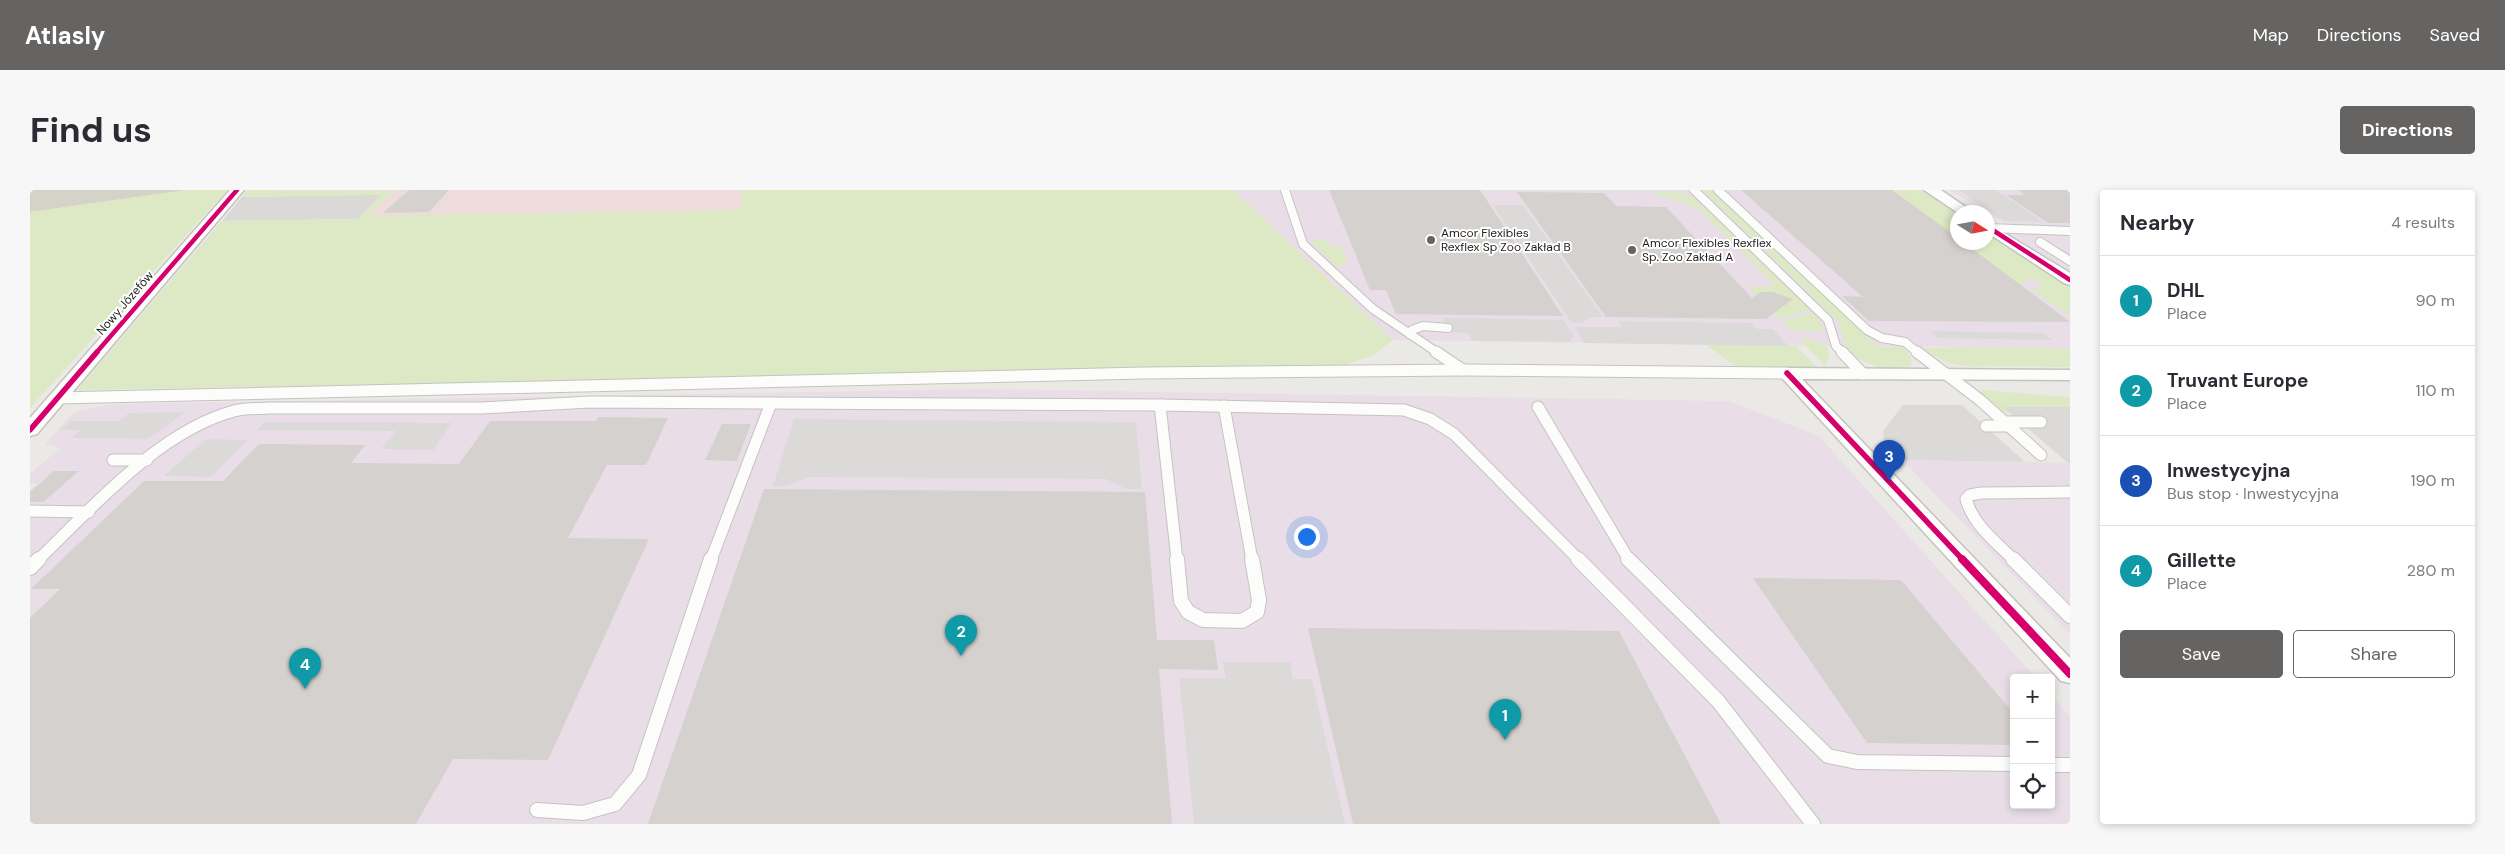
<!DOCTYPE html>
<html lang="en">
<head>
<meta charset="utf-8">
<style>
  body { margin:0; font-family:"DM Sans",sans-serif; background:#f7f7f7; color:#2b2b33 }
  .controls { position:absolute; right:15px; bottom:15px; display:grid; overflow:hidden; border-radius:5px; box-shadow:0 2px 8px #0003 }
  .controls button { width:45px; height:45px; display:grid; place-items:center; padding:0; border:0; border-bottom:1px solid #e1e1e2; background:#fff; color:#2b2b33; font:25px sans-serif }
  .compass { position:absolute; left:1920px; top:15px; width:45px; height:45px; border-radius:50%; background:#fff; box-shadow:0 2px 8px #0003; rotate:101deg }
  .you { position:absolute; left:1276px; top:346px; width:18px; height:18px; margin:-12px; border:4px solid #fff; border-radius:50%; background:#1a73e8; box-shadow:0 0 0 8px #1a73e833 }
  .badge { display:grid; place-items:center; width:32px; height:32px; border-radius:50%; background:#656463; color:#fff; font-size:16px; font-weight:700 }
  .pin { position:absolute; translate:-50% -41px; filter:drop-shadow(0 1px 2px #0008) }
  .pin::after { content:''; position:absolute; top:26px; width:18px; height:15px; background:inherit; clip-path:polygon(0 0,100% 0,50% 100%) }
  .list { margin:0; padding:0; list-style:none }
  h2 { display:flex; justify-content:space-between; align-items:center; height:65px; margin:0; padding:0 20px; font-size:21px }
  h2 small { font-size:16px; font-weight:400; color:#7c7c81 }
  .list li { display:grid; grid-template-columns:32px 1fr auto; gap:15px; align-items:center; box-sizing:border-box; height:90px; padding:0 20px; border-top:1px solid #e1e1e2 }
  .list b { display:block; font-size:19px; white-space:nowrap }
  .list p { margin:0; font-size:16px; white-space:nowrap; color:#7c7c81 }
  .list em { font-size:16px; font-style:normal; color:#7c7c81 }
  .actions { display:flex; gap:10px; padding:15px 20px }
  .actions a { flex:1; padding:11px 0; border:1px solid #656463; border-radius:5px; text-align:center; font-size:18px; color:#656463 }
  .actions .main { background:#656463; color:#fff }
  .icon { flex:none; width:28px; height:28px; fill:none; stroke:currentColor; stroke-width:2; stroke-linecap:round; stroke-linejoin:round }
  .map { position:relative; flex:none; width:2040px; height:634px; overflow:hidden; border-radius:5px }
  header { display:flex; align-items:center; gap:30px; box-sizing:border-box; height:70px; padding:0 25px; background:#656463; color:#fff }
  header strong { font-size:24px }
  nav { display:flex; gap:28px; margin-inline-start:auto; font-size:18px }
  .intro { display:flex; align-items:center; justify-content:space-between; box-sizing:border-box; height:120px; padding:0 30px }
  h1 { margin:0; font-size:35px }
  .button { padding:12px 22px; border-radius:5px; background:#656463; color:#fff; font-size:18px; font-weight:700 }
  main { display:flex; gap:30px; padding:0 30px }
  aside { flex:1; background:#fff; border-radius:5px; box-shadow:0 2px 8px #0003 }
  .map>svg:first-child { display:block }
  .residential { fill:#dad9d7 }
  .commercial { fill:#eedcdc }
  .industrial { fill:#e9dee7 }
  .construction { fill:#d5d2c7 }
  .grass { fill:#dce9c4 }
  .parking { fill:#dbdad9 }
  .building { fill:#d4d1ce }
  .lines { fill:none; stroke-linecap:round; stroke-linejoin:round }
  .lane-far2-casing { stroke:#c4c3c2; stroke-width:10 }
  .lane-far1-casing { stroke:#c4c3c2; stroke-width:13 }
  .lane-casing { stroke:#c4c3c2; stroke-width:16 }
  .street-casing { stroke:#c4c3c2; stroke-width:3 }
  .lane-far2 { stroke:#fcfcfb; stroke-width:8 }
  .lane-far1 { stroke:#fcfcfb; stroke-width:11 }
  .lane { stroke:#fcfcfb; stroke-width:14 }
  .street { fill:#fcfcfb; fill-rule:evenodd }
  .cycleway-far2-casing { stroke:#fff; stroke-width:7 }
  .cycleway-far1-casing { stroke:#fff; stroke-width:9 }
  .cycleway-casing { stroke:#fff; stroke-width:11 }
  .cycleway-far2 { stroke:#d6006c; stroke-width:4.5 }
  .cycleway-far1 { stroke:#d6006c; stroke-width:5.5 }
  .cycleway { stroke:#d6006c; stroke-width:8 }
  .poi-dot { fill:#656463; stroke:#fff; stroke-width:2 }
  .labels { text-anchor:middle; stroke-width:4; stroke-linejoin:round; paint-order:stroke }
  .far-poi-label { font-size:12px; fill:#1d1d1d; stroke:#fff; text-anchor:start }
  .far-street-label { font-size:12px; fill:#1d1d1d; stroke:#fff }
</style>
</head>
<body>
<header>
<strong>Atlasly</strong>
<nav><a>Map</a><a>Directions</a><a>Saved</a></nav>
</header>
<div class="intro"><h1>Find us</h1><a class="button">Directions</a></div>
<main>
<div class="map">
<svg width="2040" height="634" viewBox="0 0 2040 634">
  <rect width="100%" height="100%" fill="#ebe9e6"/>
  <path class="residential" d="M353,4l-25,25 -136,2 20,-24z"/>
  <path class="commercial" d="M223,0h581l-1,21 -475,8 24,-25 -135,3z"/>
  <g class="industrial">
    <path d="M1203,0h678l47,52h30l82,49v58l-677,-9z"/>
    <path d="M1919,0h121v81l-58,-36 6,-1 -30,-22z"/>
    <path d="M952,199l747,12 90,35 217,242h-22v127h37v-110l19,21v108h-2040v-334l8,-6 -8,-1v-9l30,-26 -15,-4 29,-32 37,-8z"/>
    <path d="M1872,270l168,3v171z"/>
  </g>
  <path class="construction" d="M0,0h157l-157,22z"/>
  <g class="grass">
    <path d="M157,0h40l-197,218v-196z"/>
    <path d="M218,0l146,1 -25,25 371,-6 4,-20h489l160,150 -21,16 -37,12 -1258,22 145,-169 136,-2 24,-24 -140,2z"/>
    <path d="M1673,0h9l166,157h25l8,10 1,8c-19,11 -55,-1 -66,-19 -5,-8 -4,-18 -9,-26z"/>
    <path d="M1862,0h32l34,22 -1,26z"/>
    <path d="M1630,1l20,2 14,5 116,111 -30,10 -32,-32 28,-1 -74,-74 -16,-9 -29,-8 -3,-3z"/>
    <path d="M1958,42l82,53v32l-40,-29 14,-1 -10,-8h-11l5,5h-9l-56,-41 25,-1z"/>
    <path d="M1279,50h19l3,6 11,1 6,17 -12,2z"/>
    <path d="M1783,122l8,10 2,10 -32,-2 -8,-9z"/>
    <path d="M1768,148c15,0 38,5 29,25l-3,2z"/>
    <path d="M1675,154l91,2 21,21 -3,2 -78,-2z"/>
    <path d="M1893,158h147v19c-22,0 -44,-1 -66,-1 -36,0 -49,5 -81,-18z"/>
    <path d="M1952,200l88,7v10h-66l6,6c-13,1 -21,-10 -30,-19z"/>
  </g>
  <g class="parking">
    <path d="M1929,0h37l47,32 -40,-1z"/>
    <path d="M1463,15h30l80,112h-11l-12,6 -9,-1z"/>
    <path d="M1412,128l121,2 11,16 -5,6 -97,-1 -4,-8 -18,-1z"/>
    <path d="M1588,131l133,2 6,6h16l15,17 -204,-3 -9,-16h47z"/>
    <path d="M1900,141l113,2 9,7 -114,-2z"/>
    <path d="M1873,215h59l63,57 -123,-2 -18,-20 -1,-9z"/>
    <path d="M1973,217h67v56h-2z"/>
    <path d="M155,222l-37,27 -76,-1 8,-8h-20l11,-9h48l10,-8z"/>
    <path d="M764,229l342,3 6,67h-16l-20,-10 -297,-2 -22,9h-14z"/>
    <path d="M235,232l187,1 -19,27 -52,-1 15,-18 -139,-1z"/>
    <path d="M176,249l42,1 -37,37 -47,-1z"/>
    <path d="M1193,472h67l3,17h19l33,145h-151l-15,-146h47z"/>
  </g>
  <g class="building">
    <path d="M379,0h40l-20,22 -46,1z"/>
    <path d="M1299,0h151l83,126 -167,-2 -10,-24h-16z"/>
    <path d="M1711,0h151l66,48v4h5l107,80 -201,-1 -27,-25 21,1z"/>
    <path d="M1988,0h52v33h-22l-42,-28h20z"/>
    <path d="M1487,2l87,1 12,13 50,1 86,91 9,-6h12l20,7 -27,20 -160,-2z"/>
    <path d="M569,227l69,1 -22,47h-39l-39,73 81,1 -101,221 -95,-1 -37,65h-386v-206l30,-29h-29l113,-108h79l36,-37 106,1 -14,18 108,1 31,-43h106z"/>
    <path d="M692,234h29l-14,37 -32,-1z"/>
    <path d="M24,281h25l-36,31h-13v-10z"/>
    <path d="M734,299l381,3 12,148h57l4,30 -59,-1 13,155h-524z"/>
    <path d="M1723,388l148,2 113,134v31l-147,-2z"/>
    <path d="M1278,438l311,3 102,193h-368z"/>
  </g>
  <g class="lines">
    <defs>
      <g id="lane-far2">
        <path d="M1255,0l18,54 70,65 65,44"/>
        <path d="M1664,0l134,130 8,26 7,7"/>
        <path d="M1688,0l149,140 15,8 23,4 13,11"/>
        <path d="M1958,38l82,3"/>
        <path d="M2010,52l30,19"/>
        <path d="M1381,145l1,-5 11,-4 25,2"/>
      </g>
      <g id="lane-far1">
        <path d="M1406,162l27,18"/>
        <path d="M1812,162l21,22"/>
        <path d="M1887,162l63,48 61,55"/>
        <path d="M27,208l1087,-25 319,-3 324,3"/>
        <path d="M1130,215l17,155"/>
        <path d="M1194,216l28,154"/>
        <path d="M1508,217l91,153"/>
        <path d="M1974,232h37"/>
        <path d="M1956,236h22"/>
        <path d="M83,270h34"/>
        <path d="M0,321l59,1"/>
        <path d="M8,370c54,-52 121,-129 196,-149 11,-3 23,-2 34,-3h213l109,-6 570,3 244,5 26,9 24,15 125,126"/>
        <path d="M681,370l60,-157"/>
        <path d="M1984,370c-18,-18 -41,-35 -48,-61l4,-4 11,-2 89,-1"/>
      </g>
      <g id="lane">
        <path d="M1147,369l4,42 7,11 15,8 39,1 15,-9 2,-12 -7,-41"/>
        <path d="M1548,369l140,142 95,123"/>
        <path d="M1598,369l200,197 29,6 157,2"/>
        <path d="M1983,369l57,57"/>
        <path d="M0,378l9,-9"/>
        <path d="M2021,575h19"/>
        <path d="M507,620l46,3 32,-9 24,-29 72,-216"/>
      </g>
      <g id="street">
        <path d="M200,0h14l-207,244 -7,2v-18z"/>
        <path d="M1894,0h17l32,22 -15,1z"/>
        <path d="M1958,33l82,50v12l-6,-2 -76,-50z"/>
        <path d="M1757,178l283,2v10l-268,-1 268,279v25l-9,-2 -280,-304 -3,-4 3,-4z"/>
      </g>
    </defs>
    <use href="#lane-far2" class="lane-far2-casing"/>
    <use href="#lane-far1" class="lane-far1-casing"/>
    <use href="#lane" class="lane-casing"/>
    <use href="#street" class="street-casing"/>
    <use href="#lane-far2" class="lane-far2"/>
    <use href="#lane-far1" class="lane-far1"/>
    <use href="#lane" class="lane"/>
    <use href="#street" class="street"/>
    <defs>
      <g id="cycleway-far2">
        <path d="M1958,37l82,53"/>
        <path d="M66,163l141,-163"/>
      </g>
      <g id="cycleway-far1">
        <path d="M1757,183l176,187"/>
        <path d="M0,240l67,-78"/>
      </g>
      <path id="cycleway" d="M1932,369l108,115"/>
    </defs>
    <use href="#cycleway-far2" class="cycleway-far2-casing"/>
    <use href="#cycleway-far1" class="cycleway-far1-casing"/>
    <use href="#cycleway" class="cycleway-casing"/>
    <use href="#cycleway-far2" class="cycleway-far2"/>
    <use href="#cycleway-far1" class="cycleway-far1"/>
    <use href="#cycleway" class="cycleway"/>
  </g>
  <g class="poi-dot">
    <circle cx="1401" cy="50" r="5"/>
    <circle cx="1602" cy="60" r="5"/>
  </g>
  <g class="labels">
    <g class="far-poi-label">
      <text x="1411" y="47">Amcor Flexibles<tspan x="1411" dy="14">Rexflex Sp Zoo Zakład B</tspan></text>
      <text x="1612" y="57">Amcor Flexibles Rexflex<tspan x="1612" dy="14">Sp. Zoo Zakład A</tspan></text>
    </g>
    <g class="far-street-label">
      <text transform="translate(95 113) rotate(-49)" y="4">Nowy Józefów</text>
    </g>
  </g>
</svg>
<div class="controls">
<button>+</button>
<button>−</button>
<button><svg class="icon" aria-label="locate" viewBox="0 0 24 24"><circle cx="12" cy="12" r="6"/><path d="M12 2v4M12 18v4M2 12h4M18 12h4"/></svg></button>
</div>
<svg class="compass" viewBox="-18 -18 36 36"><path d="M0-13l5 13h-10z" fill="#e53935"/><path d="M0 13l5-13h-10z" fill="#7c7c81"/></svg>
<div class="you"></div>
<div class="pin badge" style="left:1475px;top:550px;background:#0f9aa8">1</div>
<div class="pin badge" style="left:931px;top:466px;background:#0f9aa8">2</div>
<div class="pin badge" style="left:1859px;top:291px;background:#1a4fb4">3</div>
<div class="pin badge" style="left:275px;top:499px;background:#0f9aa8">4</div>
</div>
<aside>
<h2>Nearby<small>4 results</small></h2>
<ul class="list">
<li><span class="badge" style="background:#0f9aa8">1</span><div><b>DHL</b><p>Place</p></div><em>90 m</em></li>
<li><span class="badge" style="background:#0f9aa8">2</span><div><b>Truvant Europe</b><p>Place</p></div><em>110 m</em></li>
<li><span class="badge" style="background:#1a4fb4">3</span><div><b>Inwestycyjna</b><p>Bus stop · Inwestycyjna</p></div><em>190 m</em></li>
<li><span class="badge" style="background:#0f9aa8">4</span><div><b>Gillette</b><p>Place</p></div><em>280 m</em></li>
</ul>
<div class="actions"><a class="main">Save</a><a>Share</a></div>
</aside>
</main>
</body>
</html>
